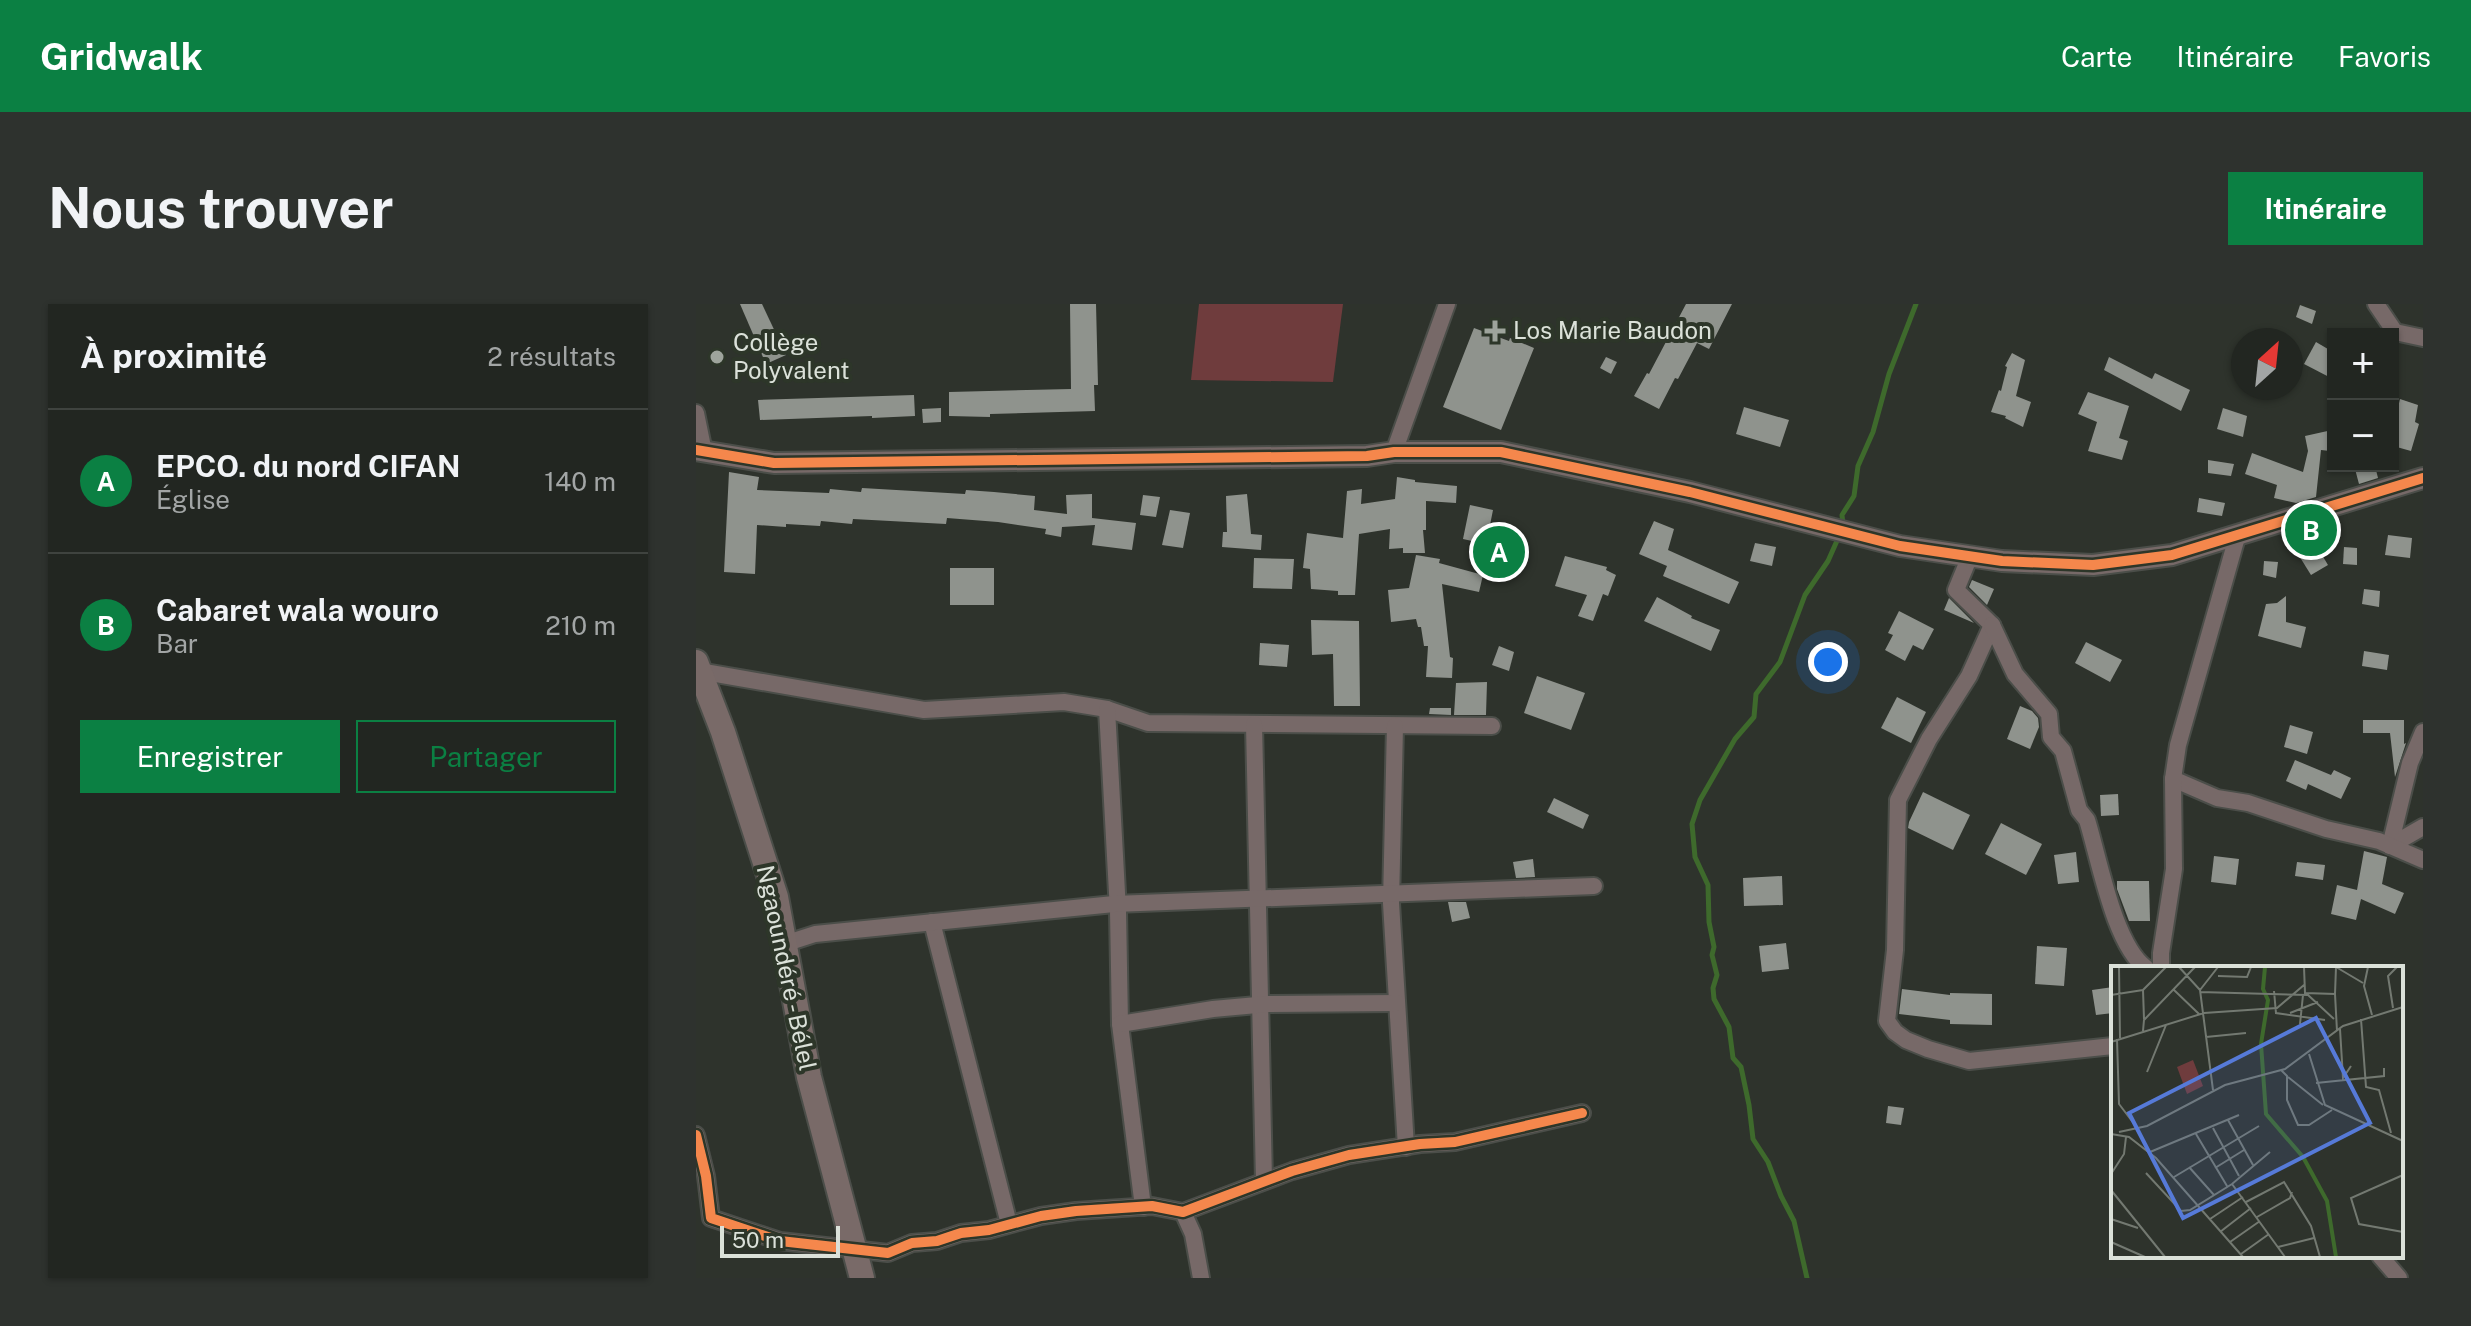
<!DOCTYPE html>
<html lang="fr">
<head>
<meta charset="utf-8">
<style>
  body { margin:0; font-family:"Public Sans",sans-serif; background:#2e322e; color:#f1f3f6 }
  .controls { position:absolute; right:24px; top:24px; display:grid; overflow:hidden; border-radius:0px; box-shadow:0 2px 6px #0004 }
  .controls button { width:72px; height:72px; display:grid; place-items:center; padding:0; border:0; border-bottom:2px solid #3f433f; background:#222621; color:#f1f3f6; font:40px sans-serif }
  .compass { position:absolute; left:1535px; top:24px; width:72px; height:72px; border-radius:50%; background:#222621; box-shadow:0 2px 6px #0004; rotate:27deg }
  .scale { position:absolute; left:24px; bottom:20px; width:120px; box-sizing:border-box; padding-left:8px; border:4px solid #dbe1d9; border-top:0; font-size:22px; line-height:28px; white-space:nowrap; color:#dbe1d9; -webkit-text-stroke:6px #2d3629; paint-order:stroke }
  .you { position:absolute; left:1132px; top:358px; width:28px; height:28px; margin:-20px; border:6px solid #fff; border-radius:50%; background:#1a73e8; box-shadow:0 0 0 12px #1a73e833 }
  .badge { display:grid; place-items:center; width:52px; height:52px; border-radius:50%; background:#0b8043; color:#fff; font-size:26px; font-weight:700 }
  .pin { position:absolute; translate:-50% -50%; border:4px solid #fff; box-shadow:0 2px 8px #0006 }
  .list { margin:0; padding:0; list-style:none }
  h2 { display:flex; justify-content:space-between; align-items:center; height:104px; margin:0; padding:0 32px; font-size:34px }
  h2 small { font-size:26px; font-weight:400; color:#a2a5a5 }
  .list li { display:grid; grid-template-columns:52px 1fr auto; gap:24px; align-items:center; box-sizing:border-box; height:144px; padding:0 32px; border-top:2px solid #3f433f }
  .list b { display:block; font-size:30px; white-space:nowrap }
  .list p { margin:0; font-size:26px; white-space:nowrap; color:#a2a5a5 }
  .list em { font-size:26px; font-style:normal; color:#a2a5a5 }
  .actions { display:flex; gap:16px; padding:24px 32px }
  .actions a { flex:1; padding:18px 0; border:2px solid #0b8043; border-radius:0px; text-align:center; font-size:28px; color:#0b8043 }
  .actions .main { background:#0b8043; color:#fff }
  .map { position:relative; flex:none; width:1727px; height:974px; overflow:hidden; border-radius:0px }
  header { display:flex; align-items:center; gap:48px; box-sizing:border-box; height:112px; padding:0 40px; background:#0b8043; color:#fff }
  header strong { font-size:38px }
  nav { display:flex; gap:44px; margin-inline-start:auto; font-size:28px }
  .intro { display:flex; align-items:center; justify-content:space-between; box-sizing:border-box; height:192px; padding:0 48px }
  h1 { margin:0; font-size:56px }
  .button { padding:20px 36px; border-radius:0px; background:#0b8043; color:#fff; font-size:28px; font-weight:700 }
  main { display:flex; gap:48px; padding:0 48px }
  aside { flex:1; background:#222621; border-radius:0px; box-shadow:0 2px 6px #0004 }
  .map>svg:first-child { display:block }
  .green { fill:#6f3c3d }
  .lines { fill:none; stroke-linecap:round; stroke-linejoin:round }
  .stream { stroke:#3e6a2c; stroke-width:5 }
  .building { fill:#8f938d }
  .minor-casing { stroke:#4b4e49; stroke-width:20 }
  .tertiary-casing { stroke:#4b4e49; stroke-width:24 }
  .secondary-casing { stroke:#4b4e49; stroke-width:28 }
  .minor { stroke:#776968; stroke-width:16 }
  .tertiary { stroke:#776968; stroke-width:20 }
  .secondary { stroke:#796a68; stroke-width:24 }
  .cycleway-casing { stroke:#2d3629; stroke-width:15 }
  .cycleway { stroke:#f5874c; stroke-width:10 }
  .poi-dot { fill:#9ea49c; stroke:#2d3629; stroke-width:3 }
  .labels { text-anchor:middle; stroke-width:8; stroke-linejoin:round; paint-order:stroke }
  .poi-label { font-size:24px; fill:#dbe1d9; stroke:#2d3629; text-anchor:start }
  .street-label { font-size:24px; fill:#dbe1d9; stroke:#2d3629 }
  .inset-river { fill:none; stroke:#3e6a2c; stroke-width:4 }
  .inset-road { fill:none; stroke:#737971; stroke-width:2 }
  .view { fill:#567ad8; fill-opacity:0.15; stroke:#567ad8; stroke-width:4 }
  .inset-edge { fill:none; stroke:#dbe1d9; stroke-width:4 }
</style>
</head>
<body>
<header>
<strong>Gridwalk</strong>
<nav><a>Carte</a><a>Itinéraire</a><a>Favoris</a></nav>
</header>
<div class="intro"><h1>Nous trouver</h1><a class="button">Itinéraire</a></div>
<main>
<aside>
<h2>À proximité<small>2 résultats</small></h2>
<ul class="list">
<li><span class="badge">A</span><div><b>EPCO. du nord CIFAN</b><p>Église</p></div><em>140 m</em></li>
<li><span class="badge">B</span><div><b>Cabaret wala wouro</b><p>Bar</p></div><em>210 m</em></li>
</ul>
<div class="actions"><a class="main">Enregistrer</a><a>Partager</a></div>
</aside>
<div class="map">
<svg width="1727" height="974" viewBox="0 0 1727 974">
  <rect width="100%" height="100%" fill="#2e332c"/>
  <path class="green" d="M503,0h144l-10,78 -142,-2z"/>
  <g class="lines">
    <g class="stream">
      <path d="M1147,221l-1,-10 12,-19 4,-30 15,-34 16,-58 27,-70"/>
      <path d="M1111,974l-13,-57 -13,-25 -13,-34 -15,-23 -4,-34 -8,-38 -8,-9 -4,-31 -15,-28 -1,-11 4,-13 -5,-20 2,-8 -5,-25 -1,-37 -13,-28 -3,-33 8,-24 35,-61 19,-22 2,-23 24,-32 25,-67 23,-34 12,-27"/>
    </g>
  </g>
  <g class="building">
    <path d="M44,0h22l24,51 -20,9z"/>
    <path d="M374,0h26l2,81h-4l1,26 -105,3v3l-41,-1v-24l122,-3z"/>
    <path d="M990,0h46l-23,45 -12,-6 -19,36 -3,-1 -16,31 -25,-13 13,-23 2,1z"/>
    <path d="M1604,1l16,6 -4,13 -16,-7z"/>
    <path d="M778,24l35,13 1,-3 24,10 -33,82 -58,-23z"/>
    <path d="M1620,38l17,10v27l-29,-15z"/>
    <path d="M1316,49l13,7 -9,36 15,6 -8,25 -18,-9 1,-2 -15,-4 8,-22 2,1 6,-24 -2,-1z"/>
    <path d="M910,53l11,5 -6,12 -11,-6z"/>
    <path d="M1413,53l43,22 3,-6 35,17 -9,21 -77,-41z"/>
    <path d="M1392,88l41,14 -10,32 9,3 -6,19 -34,-9 9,-29 -19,-8z"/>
    <path d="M218,91l1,21 -43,2v-2l-112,4 -2,-20z"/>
    <path d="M1704,95l18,6 -3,17 4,2 -8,27 -18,-5v-32l3,2z"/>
    <path d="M1048,103l45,13 -9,27 -44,-13z"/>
    <path d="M245,104v14l-18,1 -1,-14z"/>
    <path d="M1527,104l24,8 -4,21 -26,-8z"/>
    <path d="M1636,126l-2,21 -9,-1 -5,47 -20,6 -22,-5 3,-13 -32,-11 7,-21 51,19 5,-21 -3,-15z"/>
    <path d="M1512,156l26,4 -3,12 -23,-3z"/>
    <path d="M1671,162h8l3,12 -19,6 -4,-15z"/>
    <path d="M33,168l30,5 -2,13 72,3 1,-4 31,3 1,-4 103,6 1,-4 28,2 41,4 -1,14 33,4 -1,-19 26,-1v24l44,5 -4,27 -40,-5 3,-20 -33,2 -1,10 -16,-3 1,-5 -48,-7 -51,-4 -1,6 -93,-5 -1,5 -31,-3 -1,5 -34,-2v3l-29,-2 -2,49 -31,-2z"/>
    <path d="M701,173l18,3v2l42,4 -1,17 -30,-2v29h-3l2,23h-22v-5l-14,1 1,-20 -31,5 -4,61h-17v-4l-27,-2 -1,-20 -7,-1 4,-35 36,5 4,-47 15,-2 -1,15 34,-5z"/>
    <path d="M551,190l4,40 11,1 -1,15 -39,-3 1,-15h4l-1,-36z"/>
    <path d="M447,191l17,2 -4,20 -16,-2z"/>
    <path d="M1503,194l26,5 -3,13 -25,-4z"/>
    <path d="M774,201l23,5 -4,20 34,14 -10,27 -35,-14 3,-14 -18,-4z"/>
    <path d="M474,206l20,3 -7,35 -21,-3z"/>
    <path d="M958,217l20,8 -6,21 71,32 -10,22 -66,-28 4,-10 -28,-12z"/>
    <path d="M1606,226h5l21,35 -17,10 -23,-37z"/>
    <path d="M1692,231l24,3 -2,20 -25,-3z"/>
    <path d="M1059,239l21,4 -4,19 -22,-5z"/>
    <path d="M1648,243l13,1v17l-14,-1z"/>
    <path d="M720,251l24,4 -1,4 44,12 -4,17 -37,-8 8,73 3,1 -1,20 -26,-1 2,-31h-4l-3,-19h-3l-2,-8 -25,3 -3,-32 21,-2z"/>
    <path d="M869,252l42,11 -1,3 10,5 -8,21 -5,-2 -10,27 -15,-5 9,-21 -32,-9z"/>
    <path d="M558,254l40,1 -2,30 -39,-1z"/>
    <path d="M1568,257l14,1 -2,16 -13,-3z"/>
    <rect x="254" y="264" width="44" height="37"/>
    <path d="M1276,276l22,9 -7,16 -18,-18z"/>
    <path d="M1668,285l16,2 -1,16 -17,-3z"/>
    <path d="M1590,292v26l20,5 -5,21 -43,-12 8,-32 11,-1z"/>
    <path d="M961,293l35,19 -1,2 29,12 -9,21 -67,-30z"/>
    <path d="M1253,294l25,25 -30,-13z"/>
    <path d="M1203,307l35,18 -11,21 -10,-5 -8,16 -20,-11 8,-15 -5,-2z"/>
    <path d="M615,316l48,1 1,85h-26l-1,-52 -21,1z"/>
    <path d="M1390,338l36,18 -12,22 -35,-19z"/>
    <path d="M564,339l29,2 -2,22 -28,-2z"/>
    <path d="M803,342l15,6 -5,19 -17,-6z"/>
    <path d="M1668,347l25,4 -2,15 -25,-4z"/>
    <path d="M841,372l48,17 -14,37 -47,-17z"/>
    <path d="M791,378l-1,33h-32l2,-32z"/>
    <path d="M1201,393l29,15 -15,31 -30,-15z"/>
    <path d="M1324,402l12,5 6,7 1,9 -9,22 -23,-10z"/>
    <path d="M734,404h21v7l-22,-1z"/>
    <path d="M1667,416h41v24l2,-1 -11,34 -5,-44h-27z"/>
    <path d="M1594,421l23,7 -6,22 -23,-7z"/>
    <path d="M1599,456l36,15 3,-5 17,8 -10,21 -33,-15 -2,6 -20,-9z"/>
    <path d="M1227,488l47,23 -17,35 -45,-22 1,-6z"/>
    <path d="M1422,490l1,21 -18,1 -1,-21z"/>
    <path d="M858,494l35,17 -6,14 -36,-17z"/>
    <path d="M1305,519l41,21 -16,31 -41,-21z"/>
    <path d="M1668,547l23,6 -5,27 22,9 -9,21 -34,-15 -5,21 -25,-6 6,-29 20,5z"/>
    <path d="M1380,548l3,30 -21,2 -4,-29z"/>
    <path d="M1518,552l25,3 -3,26 -25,-3z"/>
    <path d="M837,555l2,18 -19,1 -3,-16z"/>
    <path d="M1601,558l28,3 -2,15 -28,-4z"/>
    <path d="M1086,572l1,29 -39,1 -1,-28z"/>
    <path d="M1421,577h32l1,40h-21l-12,-32z"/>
    <path d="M752,598h18l4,16 -18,4z"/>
    <path d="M1090,639l3,26 -27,3 -3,-26z"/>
    <path d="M1341,642l30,2 -3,38 -29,-2z"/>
    <path d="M1417,683v26l-17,2 -4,-25z"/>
    <path d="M1206,685l48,6v-2l42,1v31l-42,-1v-4l-51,-6z"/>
    <path d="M1192,802l16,2 -3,17 -15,-2z"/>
  </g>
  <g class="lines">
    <defs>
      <g id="minor">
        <path d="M1680,0l19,28 28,6"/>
        <path d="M0,109l8,39"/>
        <path d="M698,148l53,-148"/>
        <path d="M1274,252l-14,34 36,35 -23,51 -40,63 -31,61 -3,150 -8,71 8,11 11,8 22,9 41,12 144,-15"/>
        <path d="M1296,321l23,49 34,40 2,23 12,14 16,59 8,10c12,38 27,125 59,148"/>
        <path d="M3,367l225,39 140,-8 43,7 41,14 344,3"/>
        <path d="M411,405l11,202 2,113 23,183"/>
        <path d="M558,420l10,457"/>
        <path d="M699,422l-4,177 15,244"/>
        <path d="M1727,428l-13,31 -20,83 33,-19"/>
        <path d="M1477,475l44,19 31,5 78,26 53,12 44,19"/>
        <path d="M236,618l77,302"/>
        <path d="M88,640l31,-10 299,-30 480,-18"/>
        <path d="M1465,664v-15l13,-84 -1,-90 5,-34 59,-208"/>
        <path d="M424,720l93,-15 55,-5 129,-1"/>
        <path d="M0,831l10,41 5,42 69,23 108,12 24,-10 25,-2 24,-8 28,-3 52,-14 35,-5 76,-5 31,6 109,-41 57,-16 71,-11 35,-2 127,-29"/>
        <path d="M487,908l10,22 8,44"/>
        <path d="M1684,952l19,22"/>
      </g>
      <path id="tertiary" d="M0,146l78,13 593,-7 27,-4h107l189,40 210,54 102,15 91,4 79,-10 251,-77"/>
      <path id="secondary" d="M0,358l27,70 53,165 33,180 53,201"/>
    </defs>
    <use href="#minor" class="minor-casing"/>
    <use href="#tertiary" class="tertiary-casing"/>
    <use href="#secondary" class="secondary-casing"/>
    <use href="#minor" class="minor"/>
    <use href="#tertiary" class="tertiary"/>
    <use href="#secondary" class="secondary"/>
    <defs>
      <g id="cycleway">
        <path d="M0,146l78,13 593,-7 27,-4h107l189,40 210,54 102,15 91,4 79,-10 251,-77"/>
        <path d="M0,831l10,41 5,42 69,23 108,12 24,-10 25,-2 24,-8 28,-3 52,-14 35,-5 76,-5 31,6 109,-41 57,-16 71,-11 35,-2 127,-29"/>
      </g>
    </defs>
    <use href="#cycleway" class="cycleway-casing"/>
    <use href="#cycleway" class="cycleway"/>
  </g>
  <g class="poi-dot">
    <path d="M795 15h8v8h8v8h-8v8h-8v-8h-8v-8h8z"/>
    <circle cx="21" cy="53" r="8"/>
  </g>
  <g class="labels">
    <g class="poi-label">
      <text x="817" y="35">Los Marie Baudon</text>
      <text x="37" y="47">Collège<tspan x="37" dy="28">Polyvalent</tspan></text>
    </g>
    <g class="street-label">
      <text transform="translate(90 664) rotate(78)" y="8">Ngaoundéré - Bélel</text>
    </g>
  </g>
  <g transform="translate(1415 662)">
    <rect width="292" height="292" fill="#2e332c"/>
    <path d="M82,94l10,26 -16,8 -10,-27z" fill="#6f3c3d"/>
    <path class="inset-river" d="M154,1l-2,22 5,11 -7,44 5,70 37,43 24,44 9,56"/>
    <path class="inset-road" d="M8,1l1,71M68,1l21,23 13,100M193,1l1,26 30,1 2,37M225,1l27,16M257,1l-4,19 8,29M107,10l29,1 4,-10M63,24l25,24M89,24l18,-23M163,25l2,22 49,7M89,26l108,3 26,24M224,28l1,-27M0,29l32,-5M282,42l-5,-32 9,-9M179,47l28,-11M33,53l-1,-29 23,-23M250,53l5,68 13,3 12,43M189,58l3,-29M229,63l3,49 8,-12M32,65l1,-11 51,-53M95,71l40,-4M6,73l2,65 19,25M0,76l93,-29 73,-5 27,-23M198,88l16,51 78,36M170,104l6,6v24l11,25h11l23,-15M36,106l19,-47M177,111l35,28M205,117l68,-7v-8M117,154l25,45M102,162l26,48M8,166l28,-6 78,-41 60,-16 58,-43 60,-19M0,168l18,3 27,21 87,99M85,168l31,52M39,186l89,-37M78,201l25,28M104,202l29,-18M35,207l35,38 9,-1 42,-26 38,-32M0,208l13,-20 2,-17M292,209l-52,23 8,26 44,8M63,211l85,-51M121,218l53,73M0,224l54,67M135,236l38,-20 27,44 9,31M146,251l33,-19 2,-6M0,253l27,9M99,253l33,-22M109,266l31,-24M0,276l34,15M119,276l30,-21M167,281l36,-9M130,288l28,-20"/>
    <path class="view" d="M205,52l54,105 -187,95 -54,-105z"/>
    <rect width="292" height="292" class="inset-edge"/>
  </g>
</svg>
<div class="controls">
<button>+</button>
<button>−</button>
</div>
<svg class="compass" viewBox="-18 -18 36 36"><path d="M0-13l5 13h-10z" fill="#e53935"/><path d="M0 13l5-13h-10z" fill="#a2a5a5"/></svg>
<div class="scale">50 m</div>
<div class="you"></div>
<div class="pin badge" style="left:803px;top:248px">A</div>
<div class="pin badge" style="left:1615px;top:226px">B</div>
</div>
</main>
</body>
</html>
